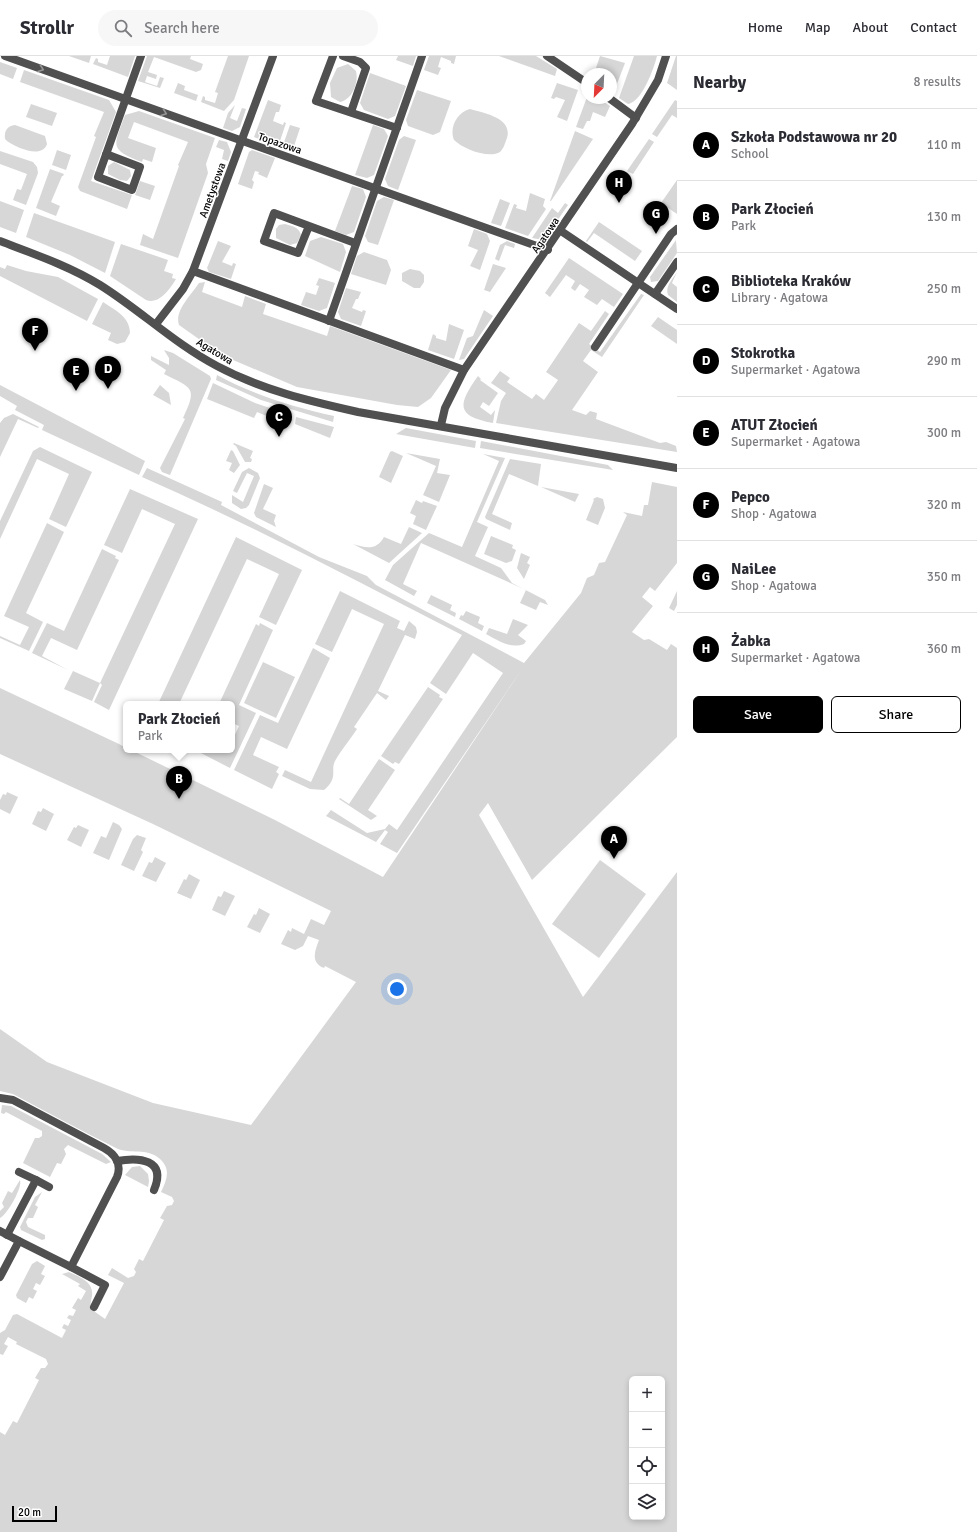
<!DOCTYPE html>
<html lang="en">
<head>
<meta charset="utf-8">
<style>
  body { margin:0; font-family:Signika,sans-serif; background:#f7f7f7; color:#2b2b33 }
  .controls { position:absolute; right:12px; bottom:12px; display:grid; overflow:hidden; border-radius:6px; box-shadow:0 2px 6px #0003 }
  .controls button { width:36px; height:36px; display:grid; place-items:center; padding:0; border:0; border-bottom:1px solid #e1e1e2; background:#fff; color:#2b2b33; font:20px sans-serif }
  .compass { position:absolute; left:581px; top:12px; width:36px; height:36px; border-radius:50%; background:#fff; box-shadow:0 2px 6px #0003; rotate:204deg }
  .scale { position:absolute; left:12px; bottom:10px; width:45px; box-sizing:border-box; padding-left:4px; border:2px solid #000; border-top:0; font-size:11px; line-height:14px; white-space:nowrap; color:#000; -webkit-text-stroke:3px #fff; paint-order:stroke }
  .you { position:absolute; left:397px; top:933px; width:14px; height:14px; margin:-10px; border:3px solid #fff; border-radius:50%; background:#1a73e8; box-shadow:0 0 0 6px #1a73e833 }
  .badge { display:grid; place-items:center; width:26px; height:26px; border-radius:50%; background:#000; color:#fff; font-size:13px; font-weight:700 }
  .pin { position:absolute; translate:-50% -33px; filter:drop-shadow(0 1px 2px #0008) }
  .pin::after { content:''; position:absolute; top:21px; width:14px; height:12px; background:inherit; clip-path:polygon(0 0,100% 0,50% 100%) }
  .popup { position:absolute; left:123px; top:645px; width:112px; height:52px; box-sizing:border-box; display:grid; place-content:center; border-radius:6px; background:#fff; filter:drop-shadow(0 1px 3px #0005); font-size:13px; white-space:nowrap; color:#7c7c81 }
  .popup b { font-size:15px; color:#2b2b33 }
  .popup::after { content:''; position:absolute; left:50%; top:100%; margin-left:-8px; border:8px solid transparent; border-top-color:#fff }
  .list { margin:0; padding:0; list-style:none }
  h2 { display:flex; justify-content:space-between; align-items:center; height:52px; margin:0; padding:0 16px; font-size:17px }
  h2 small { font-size:13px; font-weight:400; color:#7c7c81 }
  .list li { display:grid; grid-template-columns:26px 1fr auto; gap:12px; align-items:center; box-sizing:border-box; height:72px; padding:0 16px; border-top:1px solid #e1e1e2 }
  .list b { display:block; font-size:15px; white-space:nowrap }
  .list p { margin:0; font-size:13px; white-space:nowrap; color:#7c7c81 }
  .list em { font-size:13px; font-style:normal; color:#7c7c81 }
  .actions { display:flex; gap:8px; padding:12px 16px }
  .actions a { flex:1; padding:9px 0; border:1px solid #000; border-radius:6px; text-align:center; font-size:14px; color:#000 }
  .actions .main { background:#000; color:#fff }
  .icon { flex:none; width:22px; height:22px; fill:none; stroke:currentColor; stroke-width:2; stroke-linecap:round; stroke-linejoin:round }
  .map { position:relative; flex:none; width:677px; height:1476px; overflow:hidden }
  header { display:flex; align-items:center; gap:24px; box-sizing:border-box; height:56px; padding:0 20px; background:#fff; border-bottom:1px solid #e1e1e2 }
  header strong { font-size:19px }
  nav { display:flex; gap:22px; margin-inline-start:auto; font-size:14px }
  .search { width:280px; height:36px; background:#f7f7f7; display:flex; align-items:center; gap:10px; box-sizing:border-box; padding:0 14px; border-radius:22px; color:#7c7c81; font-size:15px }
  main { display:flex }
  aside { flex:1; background:#fff }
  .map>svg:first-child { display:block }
  .green { fill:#d7d7d7; fill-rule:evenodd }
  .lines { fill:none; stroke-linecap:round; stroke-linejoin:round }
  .street { stroke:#505050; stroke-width:8 }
  .oneway { stroke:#969696 }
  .labels { text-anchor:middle; stroke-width:3; stroke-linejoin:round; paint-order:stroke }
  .street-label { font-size:11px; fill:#000; stroke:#fff }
</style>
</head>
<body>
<header>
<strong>Strollr</strong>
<div class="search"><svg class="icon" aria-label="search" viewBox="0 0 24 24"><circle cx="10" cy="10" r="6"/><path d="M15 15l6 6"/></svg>Search here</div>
<nav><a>Home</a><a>Map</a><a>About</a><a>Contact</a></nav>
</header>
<main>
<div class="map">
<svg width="677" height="1476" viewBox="0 0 677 1476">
  <rect width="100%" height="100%" fill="#fff"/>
  <g class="green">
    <path d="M69,0h22l-2,7z"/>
    <path d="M110,0h25l-7,21 -35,-13 3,-6 2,1v3l9,3z"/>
    <path d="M147,0h44l-1,3 13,5 -2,6 -5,2 -42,-15 -6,15 9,3 -1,4 -9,-3 -2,6 12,4 3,-9 4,1 -4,10 -22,-7z"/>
    <path d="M228,0h21l-15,44 -10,11 -23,-9 2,-6 2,1v3l10,3 3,-10 -3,-1z"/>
    <path d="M398,0h18l-3,10 -17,-6z"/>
    <path d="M429,0h27l-2,8 -3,-1v-2l-10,-4 -3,10 3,1 -3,7 -14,-5z"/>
    <path d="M499,0h37l21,13 -2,7z"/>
    <path d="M600,0l25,7 -10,26 -4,-3v-12h-17z"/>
    <path d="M634,0h23c-3,12 -15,46 -29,48l-9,-6z"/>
    <path d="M676,0h1v34l-10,-7z"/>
    <path d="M0,6l17,6 -4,11 -13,-5z"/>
    <path d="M348,8l8,7c3,11 -4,29 -16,31l-9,-5 -1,-14 7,-15z"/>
    <path d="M24,14l85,30 7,12 -25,69 41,14 -5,14 -47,-18 -2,-4 18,-50 -2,-1 10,-24 -84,-30z"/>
    <path d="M370,17l36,13 -11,30 -7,3 -24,-9 -4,-7z"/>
    <path d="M178,27l7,3 -1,4 14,5 -2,6 -22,-8z"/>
    <path d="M557,27l21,7 -11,31 -10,-4 8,-17 -9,-3 -2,2 -3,-1z"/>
    <path d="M417,34l34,11 -11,31 -7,3 -25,-9 -2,-6z"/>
    <path d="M587,41v1h11l12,8 -5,11 -12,-5 -3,9h-3l-4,8 -7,-2z"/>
    <path d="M268,44l13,5 -2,7h-3l-3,9 10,4 1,-3 2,1 -8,24 -24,-10z"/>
    <path d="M675,44l2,1v17l-5,-3 -15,22 -5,-3z"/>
    <path d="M31,48l26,9 -5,13 -26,-9z"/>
    <path d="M235,49l-5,13 7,3 5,-13 4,1 -6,18 -8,4 -9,-3 5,-15z"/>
    <path d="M470,53c14,4 43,9 37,29 -2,5 -3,10 -7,14 -11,7 -37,-3 -46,-12 -5,-12 3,-28 16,-31z"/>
    <path d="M139,55l76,27 -9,26 2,9 -30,85 -38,-13 3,-11 10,5 26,-73 -1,-1 10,-23 -54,-20 -6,16 28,10 -4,14 -9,-3 -1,3c-34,-13 -28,-16 -17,-47z"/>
    <path d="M15,69l30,11 2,8c-5,15 -30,4 -40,-3l-2,-2c-1,-8 2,-13 10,-14z"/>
    <path d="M290,69l10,3 -8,24 -10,-4z"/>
    <path d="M373,69l11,4 4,7 -14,39 -7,3 -12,-3z"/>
    <path d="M575,75l18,8 -42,62h-1z"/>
    <path d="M404,80l12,4 -18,50 -10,-4 -3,-7 14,-39z"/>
    <path d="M649,83l5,3 -21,32 -6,-3z"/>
    <path d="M219,84l8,2 4,10 -3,9 -6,-2 2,-9 -8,-3z"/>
    <path d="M57,94l14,5 -5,15 -14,-5z"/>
    <path d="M252,94l23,8 -8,20 -9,-4 1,-2 -4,-1 -3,9 2,2 -2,7 -14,-5 11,-32z"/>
    <path d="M0,95l33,11 4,5 1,6 -12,32 -13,-5 4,-11 4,1 6,-16 -27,-10z"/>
    <path d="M114,106l16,8 1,6 -4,5 -7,-1 -12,-6v-8z"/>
    <path d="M50,113l14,5 -1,2h-1l-11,26 9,4 -4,10 -20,-8z"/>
    <path d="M677,124v34l-16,-11z"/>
    <path d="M140,125l15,5 -5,14 -15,-5z"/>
    <path d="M352,130l11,3 3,8 -12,35 -8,3 -11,-4z"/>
    <path d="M530,137l15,6 -2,7 3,3 -18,27 -23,-8 9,-24 3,1 -1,3 10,3z"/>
    <path d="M384,141l10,3 -16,45 -10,-3 -3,-6 12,-35z"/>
    <path d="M500,143l10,4 -9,23 -10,-3z"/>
    <path d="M0,145l24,9 -8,23 -16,-6z"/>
    <path d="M565,147l3,2 -22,32 -8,2 -6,-1 20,-30 6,5z"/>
    <path d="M34,157l81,29 -10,31 -35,-18 -44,-18z"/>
    <path d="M599,166l43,29 -7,10 -41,-28 -7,9 -1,-1z"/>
    <path d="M285,168c7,2 14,3 16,11l-4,8 -7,2 -14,-7v-9l3,-4z"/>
    <path d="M474,173l13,5 3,7 -10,29 -10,-4 8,-16 -10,-4z"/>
    <path d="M321,181l22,7 3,8 -6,20 -35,-16 5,-15z"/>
    <path d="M676,184l1,13 -19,28 -7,1 -1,-5z"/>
    <path d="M218,185l13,5 -9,16 10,4 1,-3 3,1 -5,15 -22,-7 -2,-4z"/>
    <path d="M507,185l8,3 -1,4 -9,-3 -6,16 -4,-2 5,-14z"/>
    <path d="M121,188l47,16 -4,11 9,3 -1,4 4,1c-6,10 -17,26 -30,21l-36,-24z"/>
    <path d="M364,196l23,8 4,10 -5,15 -35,-11 6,-18z"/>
    <path d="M569,202l54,36 -9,13 -12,-8 -5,6 -13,-8 5,-7 -9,-6 -5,7 -4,-3 4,-7 -9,-6 -16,22 -5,-4z"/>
    <path d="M493,208l13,4 -16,24 -6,-2z"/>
    <path d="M7,209l19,6 32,6 40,22 -11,22 -87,-45v-9l5,2z"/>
    <path d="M410,213l10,2 4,4v7l-4,6h-6l-12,-7v-8z"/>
    <path d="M677,216l-5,11 5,4v15l-9,-7c-3,-9 4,-15 9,-23z"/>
    <path d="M319,222l16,5 -8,25 -8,3 -18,-6 5,-13 10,3 3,-9 -3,-1z"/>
    <path d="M205,226l-3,10 40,15 3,-11 21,8 -3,10 64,22 3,-10 121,44 -20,28 -13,9 -21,-2 -100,-18 -64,-27 -20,-11 -34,-24c-5,-14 13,-31 20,-42z"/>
    <path d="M346,232l15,4 -3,7h-2l-4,9 10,4 1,-2 3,1 -5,15 -20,-7 -3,-7z"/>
    <path d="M641,238l3,1 -42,62 -11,-7 -8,11 15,11 -26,38 14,5 4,-4 7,2 -1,6 64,24 6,-1 10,4 1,6 -181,-29 5,-22 5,-8 -15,-10 9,-12 10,7 -3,4 25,17 4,-5 8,6 14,-20 -12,-8 33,-49 12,8 14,-20 4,3 -20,30 11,8z"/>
    <path d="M103,246c12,8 27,15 27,31l-5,9 -8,2 -9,-4 3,-7 -19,-9z"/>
    <path d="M484,254l9,6 -29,43 -5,1 8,-22 6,-2z"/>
    <path d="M658,261l19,13v14l-26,-18z"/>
    <path d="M449,268l15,6 -10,29 -26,-9 5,-16 3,2v2l10,3z"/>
    <path d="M164,294l9,3 37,23 1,3 -41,96 -8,-3 -2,-4 25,-49 -2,-1c15,-31 9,-30 -19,-44l2,-4 -15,-10v-4l18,9v-7z"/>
    <path d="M217,319c37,20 76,32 117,41l-1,6 -72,-22 -45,-20z"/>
    <path d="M478,320l3,3 -1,1 18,13 -9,13 -6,-4 -3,5 11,8 4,-5 -2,13c-38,-7 -35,-19 -15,-47z"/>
    <path d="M213,327l42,20 33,11 -4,7 -3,1 -24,-10 -3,6 -47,-19z"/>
    <path d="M0,329l145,76 -6,14 -97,-45 2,-5 -29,-15 2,-4 -17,-10z"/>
    <path d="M160,329l9,8 2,12 -18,-10z"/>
    <path d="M13,358l26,13 -1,1 -20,-9 -18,38v-34l4,-5z"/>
    <path d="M296,361l38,10 -4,11 -35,-14z"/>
    <path d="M406,372l70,13 -1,7 -79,-14z"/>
    <path d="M481,385l127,24 5,5 -133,-22z"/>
    <path d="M234,387l19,8 -3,7 2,1 -1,3h-6l-9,-16 -3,-2z"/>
    <path d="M40,391l52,25 -26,55 -17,-8 20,-45 -32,-15 -37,80v-18l33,-70z"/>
    <path d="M231,394l2,1 7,14 -6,8 -5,-3 3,-7 -6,-2z"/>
    <path d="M392,395l11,5 -12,27 -12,-6 11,-25z"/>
    <path d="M406,397l34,6 -3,14 13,2 -11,27 -16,-7 13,-29z"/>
    <path d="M483,398l22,4 -28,64 11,5 -13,29 26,12 11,15 33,17 3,5 -8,-3 -4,8 -16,-7 6,-13 -105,-47 -18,41 14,7 -3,5 -29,-16 8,-15 36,-32 33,14 37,-86z"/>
    <path d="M510,403l31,5 -3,22 -29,-12 -17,40 20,9 -2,7 -24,-11 -1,-2z"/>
    <path d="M147,412l75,34 -1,3 98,52 48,19 9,9 148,78 57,-70 6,-15 7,-3 5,-12 6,-1 22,-47 -4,-3 19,4 2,-11h4l4,-23 25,5v76l-22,28 -5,-4 -8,10 11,9 -21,26 12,8 5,-1 18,11 4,-6 6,4v89l-145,143 -44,-77 -9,12 104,182 94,-125v660h-677v-100l5,3 8,-14 4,2 22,-43 -4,-2 6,-10h4l3,-4 -2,-5 -30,-15 1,-2 -9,-5 -4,7 4,2 -5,9 -3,-1v-21l5,-3 8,-15 4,-1 45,24 4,-8 -4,-2 2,-4 4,2 3,-6 -4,-2 2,-3 4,1 3,-6 -4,-2 6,-10 3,2 5,-9 -8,-5 2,-2 -18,-10 7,-2c11,5 25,10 23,24 -1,5 -2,8 -1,13l14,10 19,-36 -16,-8 4,-7 16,10 6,-2 2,-4 -2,-3 5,-10 4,2 21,-41 -4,-2 7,-12 5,-1 2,-4 -2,-4 -11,-5c6,-12 10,-23 -1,-33 -13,-12 -30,-4 -44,-11 -34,-17 -69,-36 -103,-54l-13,-3v-62l47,33 106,41 98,22 105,-143 -31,-16 -1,2c-14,-6 -9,-17 -5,-28l-11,-4 -5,10 -8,4 -14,-6 7,-14 3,2 1,-4 12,6 7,-15 13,6 7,-14 -178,-87 -153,-70v-66l119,56 7,4v2h5l144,70 108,57 139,-208 -125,184 -17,-9 8,-12 -3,-2 -9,12 -50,-26 5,-6 36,23 18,-4 4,-5 8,6 106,-157 -30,-20 -27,41 -16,-11 32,-48c-106,-54 -210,-110 -320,-158zM632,1323h30v138h-30z"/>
    <path d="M249,412l9,5 2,5 -11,27 -3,3 -5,1 -9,-6v-8l11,7 11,-26 -7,-3 -10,20 -4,-2 9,-19z"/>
    <path d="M264,428l9,4 -10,21 13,6 -2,6 2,6 -20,-10 -2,-4z"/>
    <path d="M541,431l38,7 -4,8z"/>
    <path d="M130,433l68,30 -89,191 -15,-8 8,-17 -2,-2 -8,18 -28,-12 9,-18 27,12 75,-159 -33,-15 -20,44 -18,-8z"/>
    <path d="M597,441l6,2 2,9 -7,17 -12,-5 8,-20 -1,-1z"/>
    <path d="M416,444l6,3 1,-2 14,5 -11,24 -13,-6 3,-8 -6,-3z"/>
    <path d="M47,467l17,9 -38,81 17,9 -14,29 -29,-13v-2l20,9 9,-18 -25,-11z"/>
    <path d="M409,471l13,6 -33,30 -36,-19c13,4 23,7 31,-7l17,7z"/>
    <path d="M491,480l22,9 -1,3 4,2 -4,11 -6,2 -22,-9z"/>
    <path d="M236,481l66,33 -26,55 -17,-8 20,-43 -32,-15 -68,145h-21z"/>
    <path d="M102,493l14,7 -1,2 4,2 -42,90 -26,-12 -9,18 26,14 -36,-17 15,-30 17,8z"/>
    <path d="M521,497l9,4 -3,6 3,2 -6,14 -7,-11z"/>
    <path d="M340,535l60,30 -3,7 7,3 5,-10 7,6 1,5 -2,7 -10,-4 -27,56 11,5 -3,4 -9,-7 -23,34 3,2c-7,11 -16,21 -22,32 -5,10 4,16 -11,29l-14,-1 -28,-13 3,-6 26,12 73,-158 -32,-15 -20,43 -17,-8z"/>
    <path d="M677,535v14l-3,6 -5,-3z"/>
    <path d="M431,539l21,10 -2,5 6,3 -1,4 -28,-14z"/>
    <path d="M466,555l14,6 -2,6 6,3 -2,5 -23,-12 2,-4 2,1z"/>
    <path d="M513,563l15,6 -10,10 8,6 -2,3c-14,5 -25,-3 -38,-10l3,-6 18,6z"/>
    <path d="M260,567l13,7 -34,75 17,8 -26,55 -35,-18h37v-9l7,-15 -7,-3v-19h-13l37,-80 3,2z"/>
    <path d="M313,592l17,10 -43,91 -26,-12 -8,18 26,12 -3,5 3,2 -7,15 -38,-19 26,-55 18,8z"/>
    <path d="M263,606l32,15 -19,41 -32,-15z"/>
    <path d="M428,631l12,8 -1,2 4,2 -44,65 -4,-2 -2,2 -12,-8z"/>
    <path d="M379,703l16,11 -27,40 9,6 -6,4 -32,-21 1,-1 9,6z"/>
    <path d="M7,736l11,5 -8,17 -10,-5v-9l3,-6 3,1z"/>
    <path d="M43,752l11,6 -8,17 -14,-7 6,-13 3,1z"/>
    <path d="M113,766l6,3 3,4 -13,31 -16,-7 8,-17 5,2z"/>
    <path d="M78,769l11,5 -8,17 -14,-7 7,-13 2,1z"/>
    <path d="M137,779l9,3 -5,12 2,2 -9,19 -13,-6 12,-26z"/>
    <path d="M155,801l11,6 -10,19 -14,-6 7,-14 3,1z"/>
    <path d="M600,804l46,34 -47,64 -47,-34z"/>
    <path d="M189,818l11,6 -9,19 -14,-6 7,-14 2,1z"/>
    <path d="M224,835l11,5 -10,20 -13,-6 6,-14 3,1z"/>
    <path d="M259,852l11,6 -10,19 -13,-6 7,-13 2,1z"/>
    <path d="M2,1049l9,1 91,48 9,8 -5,2 -38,-19 -4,4 2,5 -5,10 -4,-1 -7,14 -27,-14 12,-25h4l3,-2v-5l-36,-19 -2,2 -3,-1z"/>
    <path d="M140,1110l8,8 1,7 -1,6 -23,-12 7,-8z"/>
    <path d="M20,1124c3,7 -13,35 -20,38v-7l4,-4 -2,-4 6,-12 4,2z"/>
    <path d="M42,1136l-7,13 3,2 -5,11h-5l-2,4 2,5 17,8v4l-3,1 -21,-10 -1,-3 15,-30z"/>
    <path d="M37,1205l8,5 -4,8 4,2 -5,9 -4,-2 -3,6 4,2 -4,8 -4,-2 -3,6 -9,-5 -1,-3 16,-31z"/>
  </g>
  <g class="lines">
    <g class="street">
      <path d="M5,0l543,194"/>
      <path d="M333,0l-17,45 81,27"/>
      <path d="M343,0l17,6 6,6 -15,44"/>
      <path d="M547,0l40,27"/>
      <path d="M609,42l27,20"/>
      <path d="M106,98l34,13 -8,23 -34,-13 43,-121"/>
      <path d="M309,170l-11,27 -34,-12 10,-28 81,30"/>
      <path d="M561,175l116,78"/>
      <path d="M0,185c34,13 69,25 100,44 40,25 75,59 117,81 45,24 92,35 141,46l319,56"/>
      <path d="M193,215l271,99"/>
      <path d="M655,238l22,-32"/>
      <path d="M329,265l93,-265"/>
      <path d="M156,268l27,-35 10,-18 80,-215"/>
      <path d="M595,291l76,-113 6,-5"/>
      <path d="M441,369l4,-17 19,-38 168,-246 26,-44 8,-24"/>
      <path d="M0,1042l13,2 91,48c11,6 18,16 13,29l-46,90 -52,-26"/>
      <path d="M117,1105c22,-4 50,-2 37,29"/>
      <path d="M36,1124l13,7"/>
      <path d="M0,1175l19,10 -19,36"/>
      <path d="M7,1179l29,-55 -17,-8"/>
      <path d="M71,1211l34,18 -11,22"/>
    </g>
  </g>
  <defs><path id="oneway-chevron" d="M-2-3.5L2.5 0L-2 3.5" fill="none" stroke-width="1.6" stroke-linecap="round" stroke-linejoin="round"/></defs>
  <g class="oneway">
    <use href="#oneway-chevron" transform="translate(41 13) rotate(20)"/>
    <use href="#oneway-chevron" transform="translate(164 57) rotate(20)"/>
  </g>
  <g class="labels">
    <g class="street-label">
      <text transform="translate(280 87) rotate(19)" y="4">Topazowa</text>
      <text transform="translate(212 134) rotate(-70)" y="4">Ametystowa</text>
      <text transform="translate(545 179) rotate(-56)" y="4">Agatowa</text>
      <text transform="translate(215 295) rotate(31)" y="4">Agatowa</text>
    </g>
  </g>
</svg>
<div class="controls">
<button>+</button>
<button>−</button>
<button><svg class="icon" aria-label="locate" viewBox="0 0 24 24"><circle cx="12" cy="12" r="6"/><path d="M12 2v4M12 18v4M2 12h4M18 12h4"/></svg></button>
<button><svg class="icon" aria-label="layers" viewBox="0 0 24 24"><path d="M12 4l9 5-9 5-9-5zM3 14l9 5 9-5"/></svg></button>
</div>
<svg class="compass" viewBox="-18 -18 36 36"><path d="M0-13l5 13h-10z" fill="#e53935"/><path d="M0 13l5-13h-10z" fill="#7c7c81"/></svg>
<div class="scale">20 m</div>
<div class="you"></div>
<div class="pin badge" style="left:614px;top:803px">A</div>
<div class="pin badge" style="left:179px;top:743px">B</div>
<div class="popup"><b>Park Złocień</b>Park</div>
<div class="pin badge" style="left:279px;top:381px">C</div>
<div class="pin badge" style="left:108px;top:333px">D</div>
<div class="pin badge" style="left:76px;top:335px">E</div>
<div class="pin badge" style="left:35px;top:295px">F</div>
<div class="pin badge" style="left:656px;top:178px">G</div>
<div class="pin badge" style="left:619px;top:147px">H</div>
</div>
<aside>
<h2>Nearby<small>8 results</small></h2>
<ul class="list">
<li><span class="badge">A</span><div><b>Szkoła Podstawowa nr 20</b><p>School</p></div><em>110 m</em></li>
<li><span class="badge">B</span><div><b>Park Złocień</b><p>Park</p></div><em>130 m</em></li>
<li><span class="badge">C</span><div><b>Biblioteka Kraków</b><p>Library · Agatowa</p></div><em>250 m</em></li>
<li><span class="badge">D</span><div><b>Stokrotka</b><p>Supermarket · Agatowa</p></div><em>290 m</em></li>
<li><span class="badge">E</span><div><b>ATUT Złocień</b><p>Supermarket · Agatowa</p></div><em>300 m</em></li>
<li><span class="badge">F</span><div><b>Pepco</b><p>Shop · Agatowa</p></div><em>320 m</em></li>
<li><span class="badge">G</span><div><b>NaiLee</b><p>Shop · Agatowa</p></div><em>350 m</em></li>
<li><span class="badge">H</span><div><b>Żabka</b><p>Supermarket · Agatowa</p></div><em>360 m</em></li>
</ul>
<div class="actions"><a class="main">Save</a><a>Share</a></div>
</aside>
</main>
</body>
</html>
